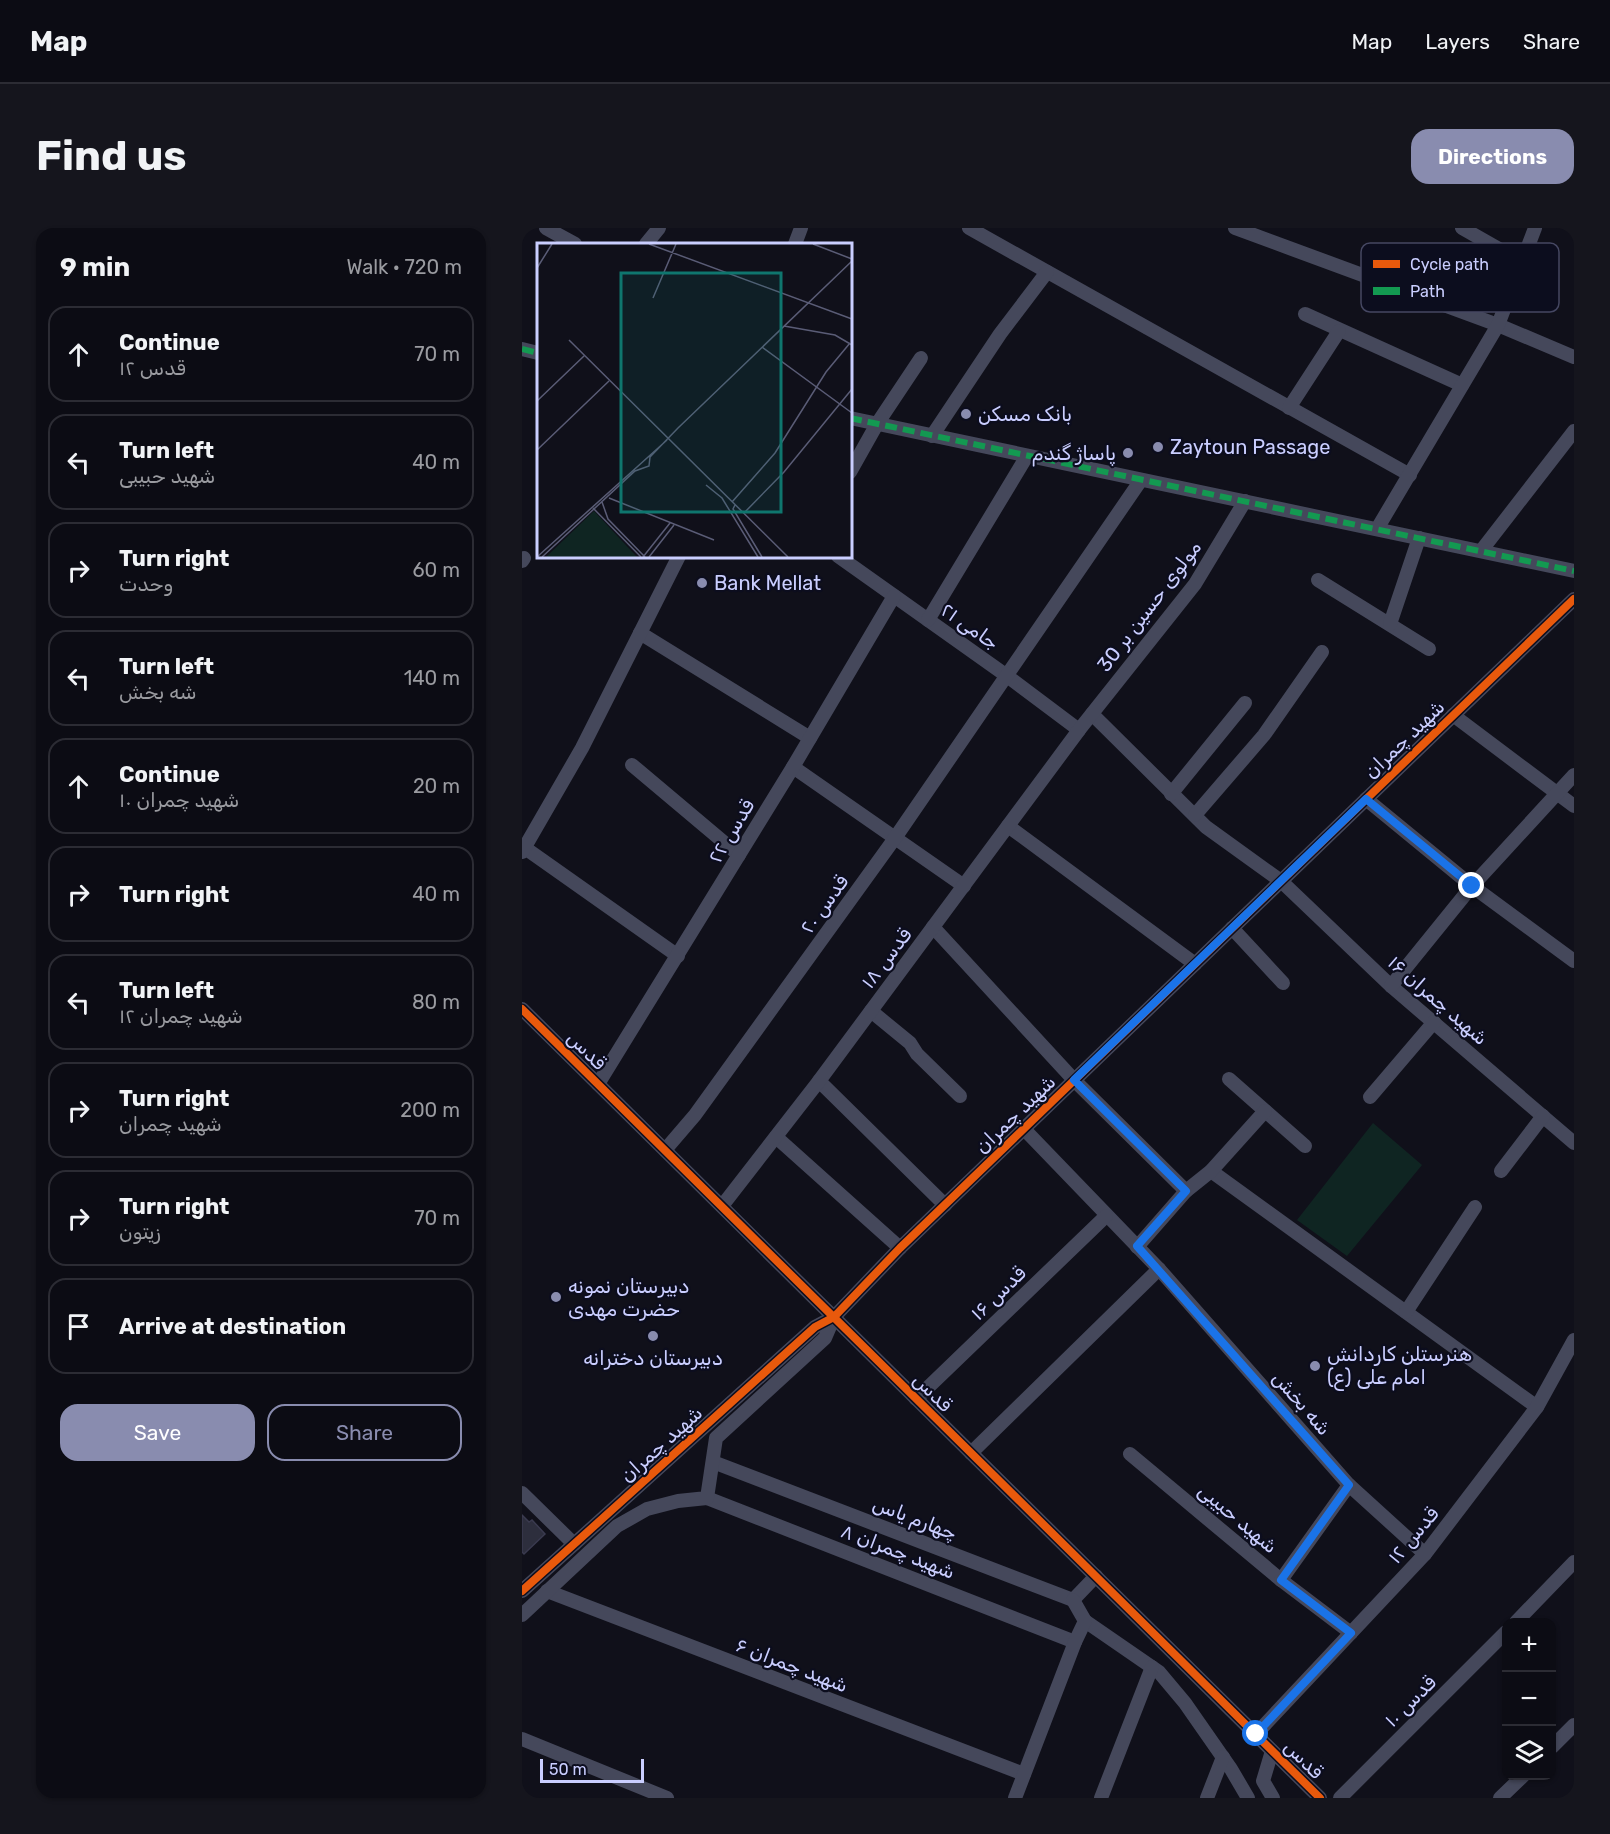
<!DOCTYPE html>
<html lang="en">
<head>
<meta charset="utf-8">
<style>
  body { margin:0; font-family:Rubik,"Noto Naskh Arabic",sans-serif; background:#15151d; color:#f1f3f6 }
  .controls { position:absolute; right:18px; bottom:18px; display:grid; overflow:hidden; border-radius:12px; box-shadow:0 2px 4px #0004 }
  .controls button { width:54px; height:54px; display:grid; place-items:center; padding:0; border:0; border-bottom:2px solid #2c2c34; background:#0c0c14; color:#f1f3f6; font:30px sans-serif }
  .scale { position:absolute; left:18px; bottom:15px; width:104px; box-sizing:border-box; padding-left:6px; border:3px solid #caceff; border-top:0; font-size:16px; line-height:21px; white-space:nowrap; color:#caceff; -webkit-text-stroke:4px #0c0d1e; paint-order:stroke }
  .stop { position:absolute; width:18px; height:18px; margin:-14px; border:4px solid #1a73e8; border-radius:50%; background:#fff }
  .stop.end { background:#1a73e8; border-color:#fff; box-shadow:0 2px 6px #0008 }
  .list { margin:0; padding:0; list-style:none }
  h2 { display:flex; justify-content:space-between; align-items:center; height:78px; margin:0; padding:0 24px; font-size:26px }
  h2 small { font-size:20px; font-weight:400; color:#9a9ba0 }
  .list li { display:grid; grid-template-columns:39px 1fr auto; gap:18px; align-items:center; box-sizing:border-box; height:96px; margin:0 12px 12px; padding:0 12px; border:2px solid #2c2c34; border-radius:18px }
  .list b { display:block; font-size:22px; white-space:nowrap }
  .list p { margin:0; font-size:20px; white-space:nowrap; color:#9a9ba0 }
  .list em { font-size:20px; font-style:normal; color:#9a9ba0 }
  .actions { display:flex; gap:12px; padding:18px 24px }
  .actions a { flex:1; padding:14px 0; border:2px solid #898caf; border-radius:18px; text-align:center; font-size:21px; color:#898caf }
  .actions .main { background:#898caf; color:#fff }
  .icon { flex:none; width:33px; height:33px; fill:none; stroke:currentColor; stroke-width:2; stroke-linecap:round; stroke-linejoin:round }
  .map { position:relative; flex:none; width:1052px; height:1570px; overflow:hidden; border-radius:18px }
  header { display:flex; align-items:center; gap:36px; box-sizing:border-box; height:84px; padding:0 30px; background:#0c0c14; border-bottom:2px solid #2c2c34 }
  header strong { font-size:28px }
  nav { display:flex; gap:33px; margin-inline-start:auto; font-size:21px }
  .intro { display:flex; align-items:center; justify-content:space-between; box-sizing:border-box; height:144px; padding:0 36px }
  h1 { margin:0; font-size:42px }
  .button { padding:15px 27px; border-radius:18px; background:#898caf; color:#fff; font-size:21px; font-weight:700 }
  main { display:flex; gap:36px; padding:0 36px }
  aside { flex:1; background:#0c0c14; border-radius:18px; box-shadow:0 2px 4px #0004 }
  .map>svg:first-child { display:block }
  .green { fill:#0f2522 }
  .building { fill:#2d2e3d; stroke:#3a3a4f; stroke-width:1.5 }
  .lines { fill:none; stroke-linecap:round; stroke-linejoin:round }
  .minor { stroke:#45485b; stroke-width:14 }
  .quiet { stroke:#139951; stroke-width:6; stroke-dasharray:12 6; stroke-linecap:butt }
  .cycleway-casing { stroke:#0c0d1e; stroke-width:11 }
  .cycleway { stroke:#e8590c; stroke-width:8 }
  .route { stroke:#1a73e8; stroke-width:8 }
  .poi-dot { fill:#898caf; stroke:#0c0d1e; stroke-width:2 }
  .labels { text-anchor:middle; stroke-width:4.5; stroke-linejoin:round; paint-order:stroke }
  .poi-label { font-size:20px; fill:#caceff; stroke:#0c0d1e; text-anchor:start }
  .street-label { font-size:20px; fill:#caceff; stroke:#0c0d1e }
  .inset-road { fill:none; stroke:#5a5c76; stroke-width:1.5 }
  .view { fill:#0f766e; fill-opacity:0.15; stroke:#0f766e; stroke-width:3 }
  .inset-edge { fill:none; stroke:#caceff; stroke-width:3 }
  .key { fill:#0c0d1e; stroke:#454762; stroke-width:1.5 }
  .key-label { font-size:16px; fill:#caceff }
</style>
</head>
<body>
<header>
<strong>Map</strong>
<nav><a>Map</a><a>Layers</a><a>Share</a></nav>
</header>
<div class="intro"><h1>Find us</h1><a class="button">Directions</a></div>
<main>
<aside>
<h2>9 min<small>Walk · 720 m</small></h2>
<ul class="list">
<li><svg class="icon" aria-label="ahead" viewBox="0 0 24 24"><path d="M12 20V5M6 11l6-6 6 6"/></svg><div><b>Continue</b><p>قدس ۱۲</p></div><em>70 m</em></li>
<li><svg class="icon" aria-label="left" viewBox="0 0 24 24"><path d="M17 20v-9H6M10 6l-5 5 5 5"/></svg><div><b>Turn left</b><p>شهید حبیبی</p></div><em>40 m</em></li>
<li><svg class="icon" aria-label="right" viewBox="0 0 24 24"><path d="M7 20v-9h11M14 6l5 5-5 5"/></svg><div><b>Turn right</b><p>وحدت</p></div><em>60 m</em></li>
<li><svg class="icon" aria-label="left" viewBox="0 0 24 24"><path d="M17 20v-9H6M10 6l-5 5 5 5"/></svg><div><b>Turn left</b><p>شه بخش</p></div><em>140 m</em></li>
<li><svg class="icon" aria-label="ahead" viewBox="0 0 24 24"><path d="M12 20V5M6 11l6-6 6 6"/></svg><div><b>Continue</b><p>شهید چمران ۱۰</p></div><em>20 m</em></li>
<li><svg class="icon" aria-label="right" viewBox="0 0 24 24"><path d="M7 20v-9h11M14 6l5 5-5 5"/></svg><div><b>Turn right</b></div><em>40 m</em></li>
<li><svg class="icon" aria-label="left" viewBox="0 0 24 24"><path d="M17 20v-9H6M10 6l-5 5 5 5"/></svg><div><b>Turn left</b><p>شهید چمران ۱۲</p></div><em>80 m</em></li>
<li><svg class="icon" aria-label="right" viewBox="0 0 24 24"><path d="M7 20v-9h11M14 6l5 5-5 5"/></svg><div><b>Turn right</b><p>شهید چمران</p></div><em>200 m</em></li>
<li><svg class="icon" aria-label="right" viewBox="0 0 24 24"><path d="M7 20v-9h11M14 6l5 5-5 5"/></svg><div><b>Turn right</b><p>زیتون</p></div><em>70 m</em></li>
<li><svg class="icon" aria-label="arrive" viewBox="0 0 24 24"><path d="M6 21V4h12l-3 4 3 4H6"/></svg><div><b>Arrive at destination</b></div></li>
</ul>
<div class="actions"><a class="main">Save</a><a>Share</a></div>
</aside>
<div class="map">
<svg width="1052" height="1570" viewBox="0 0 1052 1570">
  <rect width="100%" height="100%" fill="#10101a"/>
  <path class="green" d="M851,895l49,42 -75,91 -50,-36z"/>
  <path class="building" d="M0,1287l7,7 3,-2 13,14 -21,20 -2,-2z"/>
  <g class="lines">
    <g class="minor">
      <path d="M24,0l29,16"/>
      <path d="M447,0l441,247"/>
      <path d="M713,0l263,97 76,32"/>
      <path d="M940,0l60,34"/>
      <path d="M124,16l13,-16"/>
      <path d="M273,16l6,-16"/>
      <path d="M783,86l157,71"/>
      <path d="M0,121l16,4"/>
      <path d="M767,180l50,-77"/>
      <path d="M328,190l724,153"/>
      <path d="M410,208l68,-102 47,-62"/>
      <path d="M328,244l27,-48 44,-66"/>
      <path d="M855,301l121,-204 37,-97"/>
      <path d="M959,323l93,-120"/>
      <path d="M316,328l169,120 72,54"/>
      <path d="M0,333l2,-3"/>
      <path d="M796,352l111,69"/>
      <path d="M406,392l99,-164"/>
      <path d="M868,396l29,-86"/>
      <path d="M118,405l170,105"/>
      <path d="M570,486l114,113 75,54 110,105 183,157"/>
      <path d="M931,487l121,91"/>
      <path d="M110,537l107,90"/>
      <path d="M271,539l171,119"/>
      <path d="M649,566l74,-91"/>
      <path d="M844,571l106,87 102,75"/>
      <path d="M673,587l69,-80 58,-83"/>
      <path d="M486,598l187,138"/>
      <path d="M3,620l153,108"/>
      <path d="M0,624l60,-104 97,-192"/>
      <path d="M411,699l141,153 112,111"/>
      <path d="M710,700l51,55"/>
      <path d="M869,758l81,-100 102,-111"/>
      <path d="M0,781l798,789"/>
      <path d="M349,783l39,32 7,11 43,42"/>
      <path d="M707,851l76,67"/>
      <path d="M297,853l126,124"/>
      <path d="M76,856l195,-317 101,-171"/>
      <path d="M848,869l64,-75"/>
      <path d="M502,901l135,140 190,216 76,69"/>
      <path d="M254,909l124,111"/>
      <path d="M143,922l30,-35 200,-277 246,-358"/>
      <path d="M689,943l326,236"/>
      <path d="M979,943l42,-55"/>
      <path d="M200,978l97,-125 260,-351 116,-146 50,-83"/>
      <path d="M615,1019l49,-56 25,-20 54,-60"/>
      <path d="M884,1084l69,-105"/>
      <path d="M394,1171l190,-183"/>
      <path d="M449,1225l188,-184"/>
      <path d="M608,1226l151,126 70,53"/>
      <path d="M191,1234l360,138 23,-24"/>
      <path d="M0,1265l52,51"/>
      <path d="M185,1270l368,144"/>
      <path d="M759,1352l68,-95"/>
      <path d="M0,1363l293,-264 19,-10 66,-69 674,-649"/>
      <path d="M25,1363l477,183"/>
      <path d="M0,1387l95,-89 30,-17 31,-8 29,-3 9,-60 109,-100 9,-21"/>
      <path d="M563,1393l74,51 26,31 46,66 17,29"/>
      <path d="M994,1394l58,-60"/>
      <path d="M734,1506l169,-180 112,-147 37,-67"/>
      <path d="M0,1511l145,59"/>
      <path d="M1030,1519l22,-22"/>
      <path d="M750,1523l-9,30 10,17"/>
      <path d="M493,1570l60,-156 10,-21 -12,-21"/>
      <path d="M579,1570l51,-131"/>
      <path d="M685,1570l16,-41"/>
      <path d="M818,1570l166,-166"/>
      <path d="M978,1570l23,-22"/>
    </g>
    <g class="quiet">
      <path d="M0,121l16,4"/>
      <path d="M328,190l724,153"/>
    </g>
    <defs>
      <g id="cycleway">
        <path d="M0,781l798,789"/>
        <path d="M0,1363l293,-264 19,-10 66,-69 674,-649"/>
      </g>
    </defs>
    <use href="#cycleway" class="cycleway-casing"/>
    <use href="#cycleway" class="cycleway"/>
  </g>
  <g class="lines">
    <path class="route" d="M734,1506l95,-101 -70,-53 68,-95 -212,-239 49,-55 -112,-111 292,-281 106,87"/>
  </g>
  <g class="poi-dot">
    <circle cx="444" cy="186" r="6"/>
    <circle cx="636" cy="219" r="6"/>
    <circle cx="606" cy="225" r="6"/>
    <circle cx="180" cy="355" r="6"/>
    <circle cx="34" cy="1069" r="6"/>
    <circle cx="131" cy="1108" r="6"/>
    <circle cx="793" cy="1138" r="6"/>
  </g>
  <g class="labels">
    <g class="poi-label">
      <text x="456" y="193">بانک مسکن</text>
      <text x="648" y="226">Zaytoun Passage</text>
      <text x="594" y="232" text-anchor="end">پاساژ گندم</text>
      <text x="192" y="362">Bank Mellat</text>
      <text x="46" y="1065">دبیرستان نمونه<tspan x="46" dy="23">حضرت مهدی</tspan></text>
      <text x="805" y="1133">هنرستلن کاردانش<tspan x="805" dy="23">امام علی (ع)</tspan></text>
      <text x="131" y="1137" text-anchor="middle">دبیرستان دخترانه</text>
    </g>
    <g class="street-label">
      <text transform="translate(627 378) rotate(-53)" y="7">مولوی حسین بر 30</text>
      <text transform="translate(448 398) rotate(35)" y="7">جامی ۲۱</text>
      <text transform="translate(882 511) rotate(-44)" y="7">شهید چمران</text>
      <text transform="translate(209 603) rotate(-59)" y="7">قدس ۲۲</text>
      <text transform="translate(302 676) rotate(-54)" y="7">قدس ۲۰</text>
      <text transform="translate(364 730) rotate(-53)" y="7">قدس ۱۸</text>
      <text transform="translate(916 772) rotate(41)" y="7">شهید چمران ۱۶</text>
      <text transform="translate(65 822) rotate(45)" y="7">قدس</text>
      <text transform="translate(493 886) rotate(-44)" y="7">شهید چمران</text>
      <text transform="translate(476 1065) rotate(-44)" y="7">قدس ۱۶</text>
      <text transform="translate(411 1164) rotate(45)" y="7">قدس</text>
      <text transform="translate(780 1175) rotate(49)" y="7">شه بخش</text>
      <text transform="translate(139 1216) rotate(-42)" y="7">شهید چمران</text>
      <text transform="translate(393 1290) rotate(21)" y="7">چهارم یاس</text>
      <text transform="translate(716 1290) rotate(40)" y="7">شهید حبیبی</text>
      <text transform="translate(891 1307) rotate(-50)" y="7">قدس ۱۲</text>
      <text transform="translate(376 1323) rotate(21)" y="7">شهید چمران ۸</text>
      <text transform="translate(270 1437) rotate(21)" y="7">شهید چمران ۶</text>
      <text transform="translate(888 1473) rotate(-45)" y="7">قدس ۱۰</text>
      <text transform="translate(782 1531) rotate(45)" y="7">قدس</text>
    </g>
  </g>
  <g transform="translate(15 15)">
    <rect width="315" height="315" fill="#10101a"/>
    <path d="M57,268l43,46h-91z" fill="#0f2522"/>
    <path class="inset-road" d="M112,1l203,75M276,1l39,15M0,25l15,-24M116,55l23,-54M247,83l51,9 17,10M32,97l219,217M225,104l90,66M0,158l47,-45M0,207l72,-69M169,242l16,13 36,59M72,255l105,42M65,259l6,17 37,38M195,259l43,-49 51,-81 24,-29M198,262l-2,4 29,48M56,265l48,49M207,270l40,-41 68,-83M0,314l130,-117M5,314l93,-86 14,-5 1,-9 28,-29 174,-167M106,314l27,-34M112,314l25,-32"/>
    <path class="view" d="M84,30h160v239h-160z"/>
    <rect width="315" height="315" class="inset-edge"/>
  </g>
  <rect x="839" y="15" width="198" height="69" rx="9" class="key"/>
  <rect x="851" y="32" width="27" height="8" fill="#e8590c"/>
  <rect x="851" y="59" width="27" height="8" fill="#139951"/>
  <g class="key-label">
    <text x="888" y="42">Cycle path</text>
    <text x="888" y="69">Path</text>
  </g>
</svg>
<div class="controls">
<button>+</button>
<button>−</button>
<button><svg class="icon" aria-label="layers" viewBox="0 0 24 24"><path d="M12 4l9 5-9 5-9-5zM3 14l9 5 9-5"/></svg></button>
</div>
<div class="scale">50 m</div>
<div class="stop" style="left:734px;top:1506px"></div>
<div class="stop end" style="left:950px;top:658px"></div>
</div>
</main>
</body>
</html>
